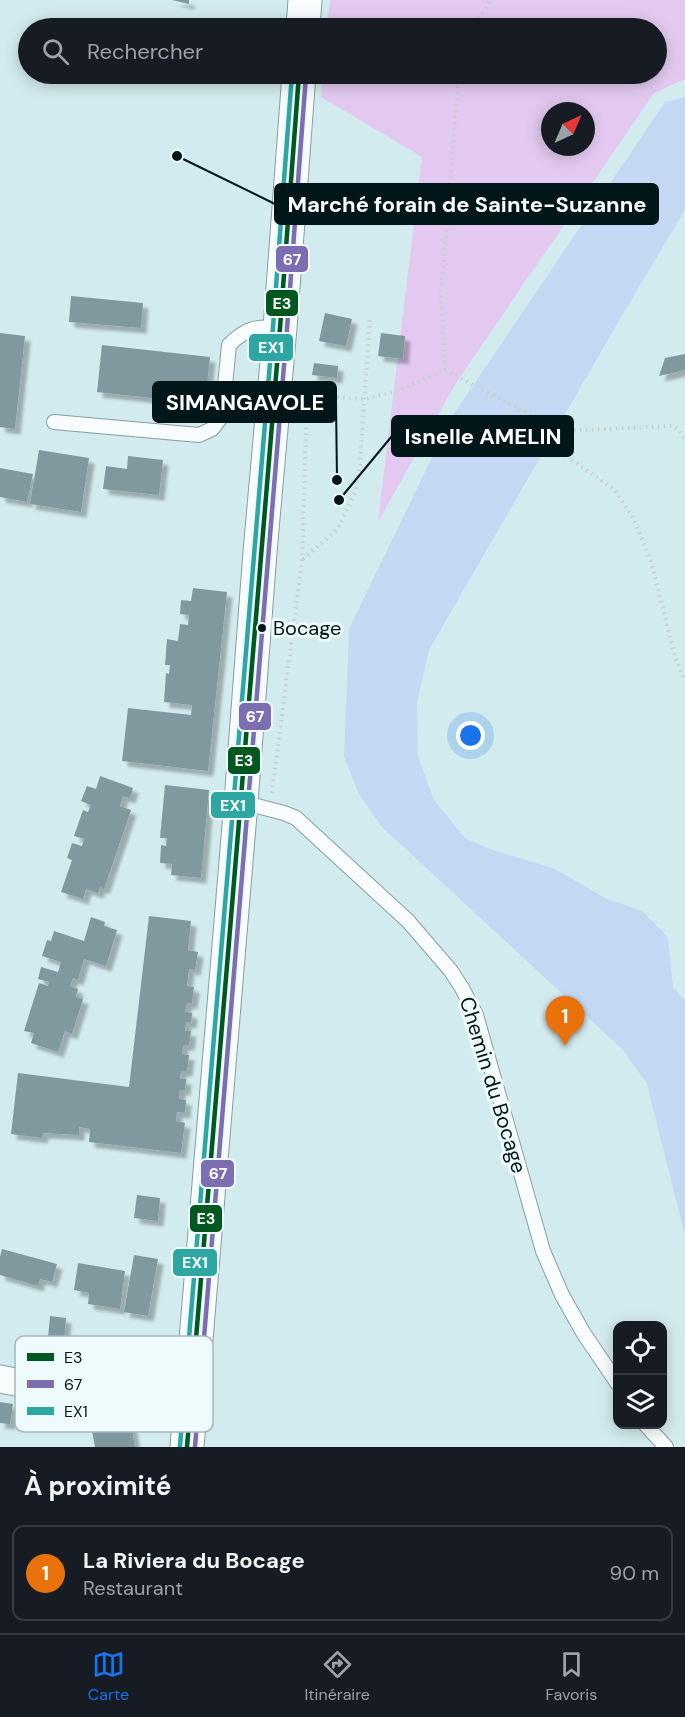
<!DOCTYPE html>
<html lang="fr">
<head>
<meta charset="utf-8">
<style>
  body { margin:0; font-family:"DM Sans",sans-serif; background:#242831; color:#f1f3f6 }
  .controls { position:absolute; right:18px; bottom:18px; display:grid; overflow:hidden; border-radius:12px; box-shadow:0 3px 15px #0003 }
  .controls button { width:54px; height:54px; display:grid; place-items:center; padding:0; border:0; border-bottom:2px solid #363941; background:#171b24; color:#f1f3f6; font:30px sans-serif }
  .compass { position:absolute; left:541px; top:102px; width:54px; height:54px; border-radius:50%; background:#171b24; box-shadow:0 3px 15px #0003; rotate:44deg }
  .you { position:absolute; left:471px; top:736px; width:21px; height:21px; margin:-15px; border:4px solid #fff; border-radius:50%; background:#1a73e8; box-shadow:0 0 0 9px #1a73e833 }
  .badge { display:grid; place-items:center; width:39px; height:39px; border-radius:50%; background:#1a73e8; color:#fff; font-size:20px; font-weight:700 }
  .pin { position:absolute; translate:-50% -50px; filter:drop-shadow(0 2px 3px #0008) }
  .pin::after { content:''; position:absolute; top:32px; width:21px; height:18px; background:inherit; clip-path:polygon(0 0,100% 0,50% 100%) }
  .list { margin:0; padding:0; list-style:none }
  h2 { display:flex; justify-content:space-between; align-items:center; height:78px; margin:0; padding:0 24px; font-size:26px }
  h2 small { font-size:20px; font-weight:400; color:#9ea1a6 }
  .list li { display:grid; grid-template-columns:39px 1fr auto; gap:18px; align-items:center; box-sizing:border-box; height:96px; margin:0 12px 12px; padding:0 12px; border:2px solid #363941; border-radius:12px }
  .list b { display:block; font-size:22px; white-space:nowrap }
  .list p { margin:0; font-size:20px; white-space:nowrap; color:#9ea1a6 }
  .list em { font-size:20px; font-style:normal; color:#9ea1a6 }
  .icon { flex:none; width:33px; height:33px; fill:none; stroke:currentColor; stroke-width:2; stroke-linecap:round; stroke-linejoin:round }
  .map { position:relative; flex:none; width:685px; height:1447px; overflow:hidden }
  .search { position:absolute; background:#171b24; box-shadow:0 3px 15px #0003; left:18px; right:18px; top:18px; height:66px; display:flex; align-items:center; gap:15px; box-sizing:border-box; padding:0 21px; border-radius:33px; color:#9ea1a6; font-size:22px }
  .sheet { height:186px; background:#171b24 }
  nav { display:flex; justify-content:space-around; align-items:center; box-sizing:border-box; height:84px; border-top:2px solid #363941; background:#171b24; font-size:16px; color:#9ea1a6 }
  nav a { display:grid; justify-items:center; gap:3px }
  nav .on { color:#1a73e8 }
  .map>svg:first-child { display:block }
  .green { fill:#e3c9f0; fill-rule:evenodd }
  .water { fill:#c5d8f3 }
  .building { fill:#80999f; filter:url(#shadow) }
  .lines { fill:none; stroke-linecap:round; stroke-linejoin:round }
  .service-casing { stroke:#889fa2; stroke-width:16 }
  .minor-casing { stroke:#889fa2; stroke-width:29 }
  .secondary-casing { stroke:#889fa2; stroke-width:35 }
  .path { stroke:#c7cfd0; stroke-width:4; stroke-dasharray:1.5 4.5; stroke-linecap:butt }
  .service { stroke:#f8fcfc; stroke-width:14 }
  .minor { stroke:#f8fcfc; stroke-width:27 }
  .secondary { stroke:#f8fcfc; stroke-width:33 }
  .bus-1-casing { stroke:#effafc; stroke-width:9 }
  .bus-2-casing { stroke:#effafc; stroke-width:9 }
  .bus-3-casing { stroke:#effafc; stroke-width:9 }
  .bus-1 { stroke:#005820; stroke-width:4.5 }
  .bus-2 { stroke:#7c6eb0; stroke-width:4.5 }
  .bus-3 { stroke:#2ea6a2; stroke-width:4.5 }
  .bus-dot { fill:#001619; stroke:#effafc; stroke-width:2 }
  .labels { text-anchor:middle; stroke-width:6; stroke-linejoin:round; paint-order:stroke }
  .bus-label { font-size:20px; fill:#001619; stroke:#effafc; text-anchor:start }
  .street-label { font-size:21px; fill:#001619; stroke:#effafc }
  .key { fill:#effafc; stroke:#a7b6b8; stroke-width:1.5 }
  .key-label { font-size:16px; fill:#001619 }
  .leader { fill:none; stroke:#001619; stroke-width:2 }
  .callout-dot { fill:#001619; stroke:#effafc; stroke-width:2 }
  .callout { fill:#001619; stroke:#001619; stroke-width:2 }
  .callout-label { font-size:22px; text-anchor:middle; font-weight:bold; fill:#fff }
  .line-badge { stroke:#effafc; stroke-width:2 }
  .badge-label { font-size:16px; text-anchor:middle; font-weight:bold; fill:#fff }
</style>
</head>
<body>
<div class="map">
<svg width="685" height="1447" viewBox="0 0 685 1447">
  <defs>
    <filter id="shadow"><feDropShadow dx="5.5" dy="5.5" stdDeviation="1.5" flood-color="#0004"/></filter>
  </defs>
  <rect width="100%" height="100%" fill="#d2ebee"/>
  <path class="green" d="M330,0h355v79l-31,14 -198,290 -78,139 44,-365 -101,-60 2,-23h333v-46h-329zM550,111h36v36h-36z"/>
  <path class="water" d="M685,97v113l-61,102 -195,338 -12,52 1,55 16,43 31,38 25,11 65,20 50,29 37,13 26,26 5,50 12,14v234l-38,-151 -24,-34 -241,-223 -24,-35 -14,-36 5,-127 102,-211 214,-316z"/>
  <g class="building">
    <path d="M172,0h17v4z"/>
    <path d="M71,296l72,7 -2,25 -72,-6z"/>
    <path d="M325,313l27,6 -6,27 -27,-5z"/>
    <path d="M0,333l25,3 -10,93 -15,-2z"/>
    <path d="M381,333l24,3 -2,23 -25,-3z"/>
    <path d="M102,345l108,12 -5,47 -108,-12z"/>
    <path d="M685,354v16l-26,6 6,-18z"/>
    <path d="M314,363l24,3 -1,12 -25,-3z"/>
    <path d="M39,450l50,8 -8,54 -51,-8z"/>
    <path d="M128,456l35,4 -4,35 -56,-6 3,-23 21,3z"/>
    <path d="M0,468l33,6 -6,28 -27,-5z"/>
    <path d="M193,588l34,4 -19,179 -86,-10 6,-53 63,7 1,-10 -28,-3 2,-29 3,1 1,-9h-5l2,-26 11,2 2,-17 8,1 1,-10 -9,-1 1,-14 10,1z"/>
    <path d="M100,776l33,12 -3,10 -7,-2 -3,10 11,4 -27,79 -4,-2 -2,6 -12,-4 -3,10 -22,-7 11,-32 -5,-2 5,-15 10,3 2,-7 -10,-3 9,-26 5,2 3,-7 -10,-4 6,-15 9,3z"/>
    <path d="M165,785l44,5 -8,88 -30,-3 1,-11 -12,-1 1,-18 5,1 1,-8h-7z"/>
    <path d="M149,916l42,5 -3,29 10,2 -3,18 -6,-1 -2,17 7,1 -2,16h-5l-2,9 7,1 -1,10 -5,-1 -1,9h6l-2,14h-6l-1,9 7,1 -2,16h-6l-1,8h6l-1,11h-5l-1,9 7,1 -1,13 -8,-1 -1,9 9,2 -4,30 -92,-11 1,-13 -11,-2v8l-36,-2 -1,5 -31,-4 7,-61 111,14z"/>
    <path d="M91,917l14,5 -1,4 13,4 -11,36 -22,-7 -6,21 -5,-2 -3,8 8,3 -2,8 7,2 -11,35 -7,-3 -7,21 -27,-9 3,-10 -10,-2 15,-48 9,3 1,-4 -11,-3 3,-12 17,5 3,-10 -19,-6 5,-16 4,1 3,-10 30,10z"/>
    <path d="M137,1195l23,3 -2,23 -24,-3z"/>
    <path d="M2,1249l55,15 -5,18 -12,-3 -2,7 -38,-11v-18z"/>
    <path d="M134,1255l24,4 -10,57 -24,-4z"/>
    <path d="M78,1263l47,8 -5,38 -32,-5 1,-11 -15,-3z"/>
    <path d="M50,1316l16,2 -2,24 16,1 -1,10 13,1 2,-11 22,2 -4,37 -31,-3 1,-7 -23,-2 2,-20 -14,-1z"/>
    <path d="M0,1402l13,2 -3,20 -10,-1z"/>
    <path d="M116,1411l2,12 13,-2 4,26h-40l-6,-32z"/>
  </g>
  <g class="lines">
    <defs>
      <g id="service">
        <path d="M54,422l145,13 13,-6 10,-13 7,-71c17,-17 27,-19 51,-17"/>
        <path d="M241,802l43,11 12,5 112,103 43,50 11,17 14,27 67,236 19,44 22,39 34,50"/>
        <path d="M645,1424l21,23"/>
      </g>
      <path id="minor" d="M0,1379l189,37"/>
      <g id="secondary">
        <path d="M303,28l2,-28"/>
        <path d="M187,1447l54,-645 19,-250 20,-224 19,-254"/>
      </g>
    </defs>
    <use href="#service" class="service-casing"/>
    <use href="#minor" class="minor-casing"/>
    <use href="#secondary" class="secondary-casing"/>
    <g class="path">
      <path d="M472,28l19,-28"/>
      <path d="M457,86l22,-12"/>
      <path d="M445,370l116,61 111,-5 6,3 7,12"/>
      <path d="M569,430v21l3,9 43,30 18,28 18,43 24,96 10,24"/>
      <path d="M303,559l34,-29 18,-37 5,-29 10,-147"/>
      <path d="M272,793l30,-233 5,-159 6,-5 51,3 34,-8 47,-21 -4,-79 18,-217"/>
    </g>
    <use href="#service" class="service"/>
    <use href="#minor" class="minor"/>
    <use href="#secondary" class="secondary"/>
    <defs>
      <path id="bus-1" d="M187,1447l93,-1119 19,-254"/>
      <path id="bus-2" d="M195,1447l92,-1118 19,-254"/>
      <path id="bus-3" d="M180,1446l93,-1119 19,-253"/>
    </defs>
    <use href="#bus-1" class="bus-1-casing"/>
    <use href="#bus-2" class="bus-2-casing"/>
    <use href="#bus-3" class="bus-3-casing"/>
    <use href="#bus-1" class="bus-1"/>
    <use href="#bus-2" class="bus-2"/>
    <use href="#bus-3" class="bus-3"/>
  </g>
  <circle class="bus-dot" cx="262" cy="628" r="5"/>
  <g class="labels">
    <g class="bus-label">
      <text x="273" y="635">Bocage</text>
    </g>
    <g class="street-label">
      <text transform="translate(493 1085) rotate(73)" y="7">Chemin du Bocage</text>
    </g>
  </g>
  <rect x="15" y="1336" width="198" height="96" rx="9" class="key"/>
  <rect x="27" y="1353" width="27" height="8" fill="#005820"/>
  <rect x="27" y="1380" width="27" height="8" fill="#7c6eb0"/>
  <rect x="27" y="1407" width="27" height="8" fill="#2ea6a2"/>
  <g class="key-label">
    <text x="64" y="1363">E3</text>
    <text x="64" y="1390">67</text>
    <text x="64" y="1417">EX1</text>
  </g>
  <path class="leader" d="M177 156L275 204M337 480L336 402M339 500L392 436"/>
  <g class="callout-dot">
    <circle cx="177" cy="156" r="6"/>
    <circle cx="337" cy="480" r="6"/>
    <circle cx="339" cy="500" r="6"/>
  </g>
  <g class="callout">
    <rect x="275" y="184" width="383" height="40" rx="6"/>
    <rect x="153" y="382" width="183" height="40" rx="6"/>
    <rect x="392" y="416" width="181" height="40" rx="6"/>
  </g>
  <g class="callout-label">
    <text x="467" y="212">Marché forain de Sainte-Suzanne</text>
    <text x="245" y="410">SIMANGAVOLE</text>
    <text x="483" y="444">Isnelle AMELIN</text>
  </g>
  <g class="line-badge">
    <rect x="275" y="245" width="34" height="28" rx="6" fill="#7c6eb0"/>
    <rect x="265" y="289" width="34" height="28" rx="6" fill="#005820"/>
    <rect x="248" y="333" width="46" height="29" rx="6" fill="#2ea6a2"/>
    <rect x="238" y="702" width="34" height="29" rx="6" fill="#7c6eb0"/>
    <rect x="227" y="746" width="34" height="29" rx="6" fill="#005820"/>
    <rect x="210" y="791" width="46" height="28" rx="6" fill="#2ea6a2"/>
    <rect x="200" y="1159" width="35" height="29" rx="6" fill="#7c6eb0"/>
    <rect x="189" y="1204" width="34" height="29" rx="6" fill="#005820"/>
    <rect x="172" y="1248" width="46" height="29" rx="6" fill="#2ea6a2"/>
  </g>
  <g class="badge-label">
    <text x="292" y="265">67</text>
    <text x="282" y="309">E3</text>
    <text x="271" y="353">EX1</text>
    <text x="255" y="722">67</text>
    <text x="244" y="766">E3</text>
    <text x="233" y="811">EX1</text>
    <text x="218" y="1179">67</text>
    <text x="206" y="1224">E3</text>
    <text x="195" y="1268">EX1</text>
  </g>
</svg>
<div class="controls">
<button><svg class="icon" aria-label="locate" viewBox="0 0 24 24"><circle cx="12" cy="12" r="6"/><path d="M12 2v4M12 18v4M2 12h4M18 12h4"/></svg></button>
<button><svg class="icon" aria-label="layers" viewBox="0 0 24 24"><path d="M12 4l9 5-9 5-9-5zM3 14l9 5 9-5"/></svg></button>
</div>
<svg class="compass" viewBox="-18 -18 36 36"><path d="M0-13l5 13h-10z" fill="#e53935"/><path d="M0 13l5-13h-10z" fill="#9ea1a6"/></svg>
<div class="you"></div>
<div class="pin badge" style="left:565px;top:1046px;background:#e8710a">1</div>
<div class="search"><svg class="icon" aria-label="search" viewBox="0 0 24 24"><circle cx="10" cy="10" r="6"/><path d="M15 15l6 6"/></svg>Rechercher</div>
</div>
<section class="sheet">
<h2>À proximité<small></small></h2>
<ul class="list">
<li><span class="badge" style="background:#e8710a">1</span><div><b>La Riviera du Bocage</b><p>Restaurant</p></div><em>90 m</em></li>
</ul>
</section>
<nav>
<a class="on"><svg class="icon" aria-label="map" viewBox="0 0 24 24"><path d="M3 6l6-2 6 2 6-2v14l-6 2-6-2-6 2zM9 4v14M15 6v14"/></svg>Carte</a>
<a><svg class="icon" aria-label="directions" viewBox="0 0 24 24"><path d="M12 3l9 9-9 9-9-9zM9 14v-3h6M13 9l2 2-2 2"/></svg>Itinéraire</a>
<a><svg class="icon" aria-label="saved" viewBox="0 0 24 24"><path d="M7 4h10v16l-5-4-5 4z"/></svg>Favoris</a>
</nav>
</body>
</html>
